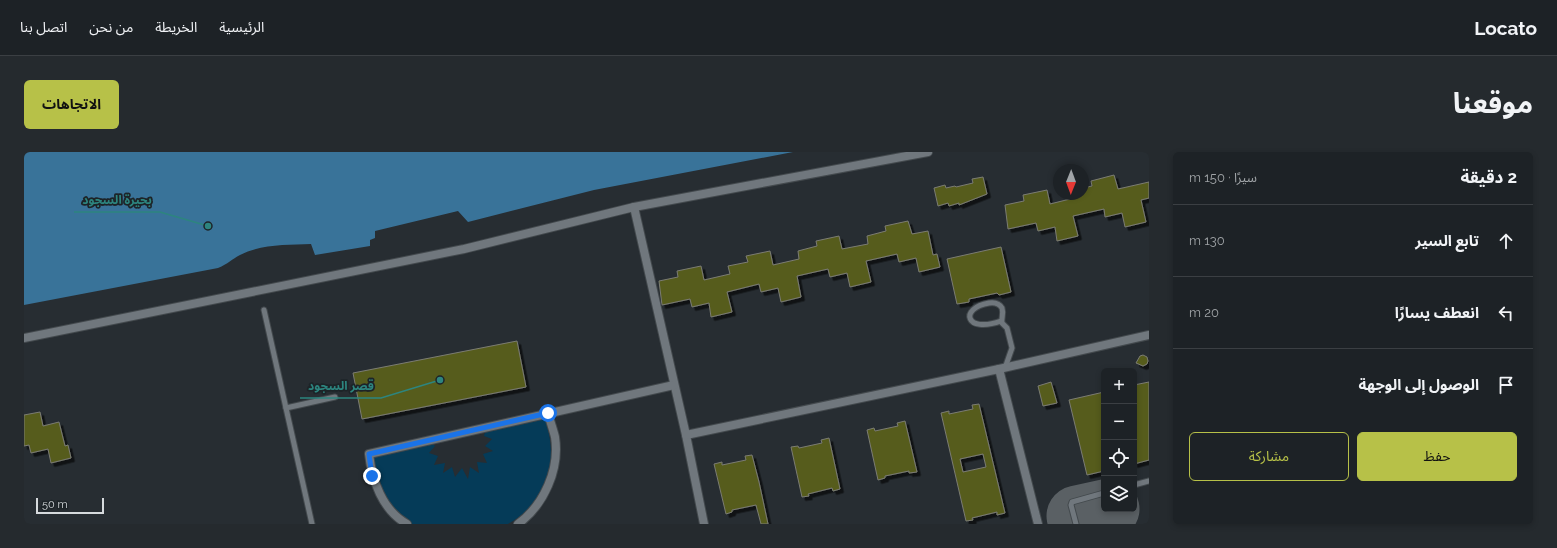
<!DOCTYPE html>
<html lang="ar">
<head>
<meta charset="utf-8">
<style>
  body { margin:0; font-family:Raleway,"Noto Sans Arabic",sans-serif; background:#252a2e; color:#f1f3f6; direction:rtl }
  .controls { position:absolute; right:12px; bottom:12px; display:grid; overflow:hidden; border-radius:6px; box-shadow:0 2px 6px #0003 }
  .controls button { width:36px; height:36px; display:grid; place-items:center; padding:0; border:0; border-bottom:1px solid #3b3f43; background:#1d2226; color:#f1f3f6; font:20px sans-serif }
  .compass { position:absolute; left:1029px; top:12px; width:36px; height:36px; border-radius:50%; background:#1d2226; box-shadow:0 2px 6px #0003; rotate:181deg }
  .scale { position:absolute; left:12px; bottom:10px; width:68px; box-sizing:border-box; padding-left:4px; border:2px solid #d6dadd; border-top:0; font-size:11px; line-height:14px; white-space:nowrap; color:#d6dadd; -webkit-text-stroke:3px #1d2428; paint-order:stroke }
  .stop { position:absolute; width:12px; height:12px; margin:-9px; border:3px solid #1a73e8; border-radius:50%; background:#fff }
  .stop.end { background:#1a73e8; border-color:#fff; box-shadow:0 1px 4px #0008 }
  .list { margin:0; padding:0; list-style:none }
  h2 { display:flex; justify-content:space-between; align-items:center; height:52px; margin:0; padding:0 16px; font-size:17px }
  h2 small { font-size:13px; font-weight:400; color:#a0a4a7 }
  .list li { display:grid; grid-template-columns:26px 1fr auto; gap:12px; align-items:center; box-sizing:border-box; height:72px; padding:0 16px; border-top:1px solid #3b3f43 }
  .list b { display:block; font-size:15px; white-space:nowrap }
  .list em { font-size:13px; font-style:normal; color:#a0a4a7 }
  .actions { display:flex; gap:8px; padding:12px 16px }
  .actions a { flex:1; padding:9px 0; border:1px solid #b7c148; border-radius:6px; text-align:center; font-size:14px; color:#b7c148 }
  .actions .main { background:#b7c148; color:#111 }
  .icon { flex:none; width:22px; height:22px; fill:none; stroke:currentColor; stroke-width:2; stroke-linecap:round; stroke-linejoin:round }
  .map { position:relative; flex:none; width:1125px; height:372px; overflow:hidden; direction:ltr; border-radius:6px }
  header { display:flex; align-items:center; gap:24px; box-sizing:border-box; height:56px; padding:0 20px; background:#1d2226; border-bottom:1px solid #3b3f43 }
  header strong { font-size:19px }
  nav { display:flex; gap:22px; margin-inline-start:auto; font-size:14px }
  .intro { display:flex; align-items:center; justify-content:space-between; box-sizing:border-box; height:96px; padding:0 24px }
  h1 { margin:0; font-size:28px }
  .button { padding:10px 18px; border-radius:6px; background:#b7c148; color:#111; font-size:14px; font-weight:700 }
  main { display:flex; gap:24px; padding:0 24px }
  aside { flex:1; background:#1d2226; border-radius:6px; box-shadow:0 2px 6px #0003 }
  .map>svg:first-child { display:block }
  .green { fill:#053b58 }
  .water { fill:#397399 }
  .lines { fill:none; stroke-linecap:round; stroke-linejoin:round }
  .runway { stroke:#5a6064; stroke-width:61 }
  .building { fill:#575c1e; stroke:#7b7c73; fill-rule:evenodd; filter:url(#shadow) }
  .lane-casing { stroke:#43494d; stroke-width:7 }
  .street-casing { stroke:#43494d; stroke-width:10 }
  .lane { stroke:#70777d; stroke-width:5 }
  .street { stroke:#70777d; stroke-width:8 }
  .route { stroke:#1a73e8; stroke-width:5 }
  .leader { fill:none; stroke:#2d857f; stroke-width:1.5 }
  .callout-dot { fill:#2d857f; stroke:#1d2428; stroke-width:1.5 }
  .callout-label { font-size:12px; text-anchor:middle; font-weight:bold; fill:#2d857f; stroke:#1d2428; stroke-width:3.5; stroke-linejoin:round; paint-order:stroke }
</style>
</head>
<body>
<header>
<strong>Locato</strong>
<nav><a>الرئيسية</a><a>الخريطة</a><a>من نحن</a><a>اتصل بنا</a></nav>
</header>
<div class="intro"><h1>موقعنا</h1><a class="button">الاتجاهات</a></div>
<main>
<aside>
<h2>2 دقيقة<small>سيرًا · 150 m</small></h2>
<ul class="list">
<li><svg class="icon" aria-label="ahead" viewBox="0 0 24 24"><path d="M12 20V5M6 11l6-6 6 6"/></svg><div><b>تابع السير</b></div><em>130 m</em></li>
<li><svg class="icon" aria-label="left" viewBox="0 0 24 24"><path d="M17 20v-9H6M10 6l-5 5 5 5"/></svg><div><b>انعطف يسارًا</b></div><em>20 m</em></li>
<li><svg class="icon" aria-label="arrive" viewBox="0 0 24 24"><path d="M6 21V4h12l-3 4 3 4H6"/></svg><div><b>الوصول إلى الوجهة</b></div></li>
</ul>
<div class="actions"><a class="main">حفظ</a><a>مشاركة</a></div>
</aside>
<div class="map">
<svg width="1125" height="372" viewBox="0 0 1125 372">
  <defs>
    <filter id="shadow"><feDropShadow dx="3.5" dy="3.5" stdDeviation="0" flood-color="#0009"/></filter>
  </defs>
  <rect width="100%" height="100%" fill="#272d32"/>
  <path class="green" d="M521,267c6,16 9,45 3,62 -6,18 -24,34 -40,43h-97c-25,-22 -34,-35 -38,-68l59,-13 3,3 -6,7 9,3 -4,9 11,-2 -2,10 9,-6 3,10 7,-9 6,11 2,-12 9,6 -2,-11 10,1 -4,-9 10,-3 -8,-5 7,-7 -8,-3 1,-4z"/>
  <path class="water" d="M0,0h769l-199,38 -126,32 -10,-11 -83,20v7l-5,2v6l-55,9 -4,-11c-24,1 -50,0 -71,11 -8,4 -12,9 -22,13l-194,37z"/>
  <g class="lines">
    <path class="runway" d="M1053,364l32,-7"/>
  </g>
  <g class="building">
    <path d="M1090,23l4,14 31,-7v16l-8,2 5,22 -21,5 -3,-14 -17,4 -1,-8 -31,7 5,20 -21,5 -2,-14 -17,4 -2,-8 -28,6 -3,-24 19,-4 -1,-6 24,-5 3,14 24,-6 -1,-4h10v-6l9,-2 -1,-5z"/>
    <path d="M959,25l4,17 -28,11v-2l-10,3 -1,-3 -10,3 -4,-18 11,-3 1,3 9,-2 1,1 17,-4 -1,-4z"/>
    <path d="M884,69l4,13 16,-3 5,24 4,-1 3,13 -21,5 -3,-14 -17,4 -2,-8 -31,7 5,21 -21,5 -3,-14 -17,4 -2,-8 -31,7 4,21 -20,5 -3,-14 -17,4 -2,-8 -32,8 5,20 -21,5 -2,-14 -17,4 -2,-8 -28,6 -3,-24 19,-4 -1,-6 24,-5 3,14 26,-6 -2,-8 20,-4 -2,-6 24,-5 3,14 26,-6 -1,-8 19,-5 -1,-5 23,-5 3,13 26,-5 -1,-8 19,-5 -1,-5z"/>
    <path d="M977,95l10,45 -12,3 -2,-2 -28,6v3l-12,2 -10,-45z"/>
    <path d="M493,189l9,46 -164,32 -9,-46z"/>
    <path d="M1119,203l4,2 1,4 -1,3 -4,2 -7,-3 4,-7z"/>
    <path d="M1027,230l6,21 -14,3 -5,-20z"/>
    <path d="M1125,230v78l-15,4v-79z"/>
    <path d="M1080,240v79l-17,4 -18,-75z"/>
    <path d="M955,252l26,109 -8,2v-3l-25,6 1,2 -7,1 -25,-108 8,-2v3l24,-5 -1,-4zM959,302l3,13 -23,5 -3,-13z"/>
    <path d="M16,260l3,14 16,-4 6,24 3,-1 3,13 -20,5 -3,-14 -17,4 -2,-8 -5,1v-31z"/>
    <path d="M881,269l12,51 -8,1v-2l-24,5v2l-7,2 -11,-50 7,-2 1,3 23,-5 -1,-3z"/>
    <path d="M805,286l11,51 -7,2 -1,-3 -24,6 1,2 -7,1 -11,-50 7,-1 1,2 23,-5 -1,-3z"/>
    <path d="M728,303l7,27 9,42h-7l-5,-19 -24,5v2l-6,2 -12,-50 8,-2v3l24,-5 -1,-4z"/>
  </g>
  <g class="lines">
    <defs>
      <g id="lane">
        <path d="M240,158l48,214"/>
        <path d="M977,169c-36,13 -42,-13 -12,-18 6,-1 10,0 13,5 2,6 -1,10 0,15l5,5 5,20 -7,20"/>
        <path d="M262,256l49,-11"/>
        <path d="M1110,333l15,-4"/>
        <path d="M1052,372l-5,-19 1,-3 32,-9"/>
      </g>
      <g id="street">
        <path d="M610,55l52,228 18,89"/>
        <path d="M0,186l440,-89 170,-42 294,-55"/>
        <path d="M975,217l39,155"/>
        <path d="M662,283l313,-66 150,-34"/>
        <path d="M383,372c-25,-14 -35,-44 -38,-70l305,-69"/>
        <path d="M494,372c26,-19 42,-55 37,-87 -2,-8 -5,-16 -7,-24"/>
      </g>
    </defs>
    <use href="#lane" class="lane-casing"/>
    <use href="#street" class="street-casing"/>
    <use href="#lane" class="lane"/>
    <use href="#street" class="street"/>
  </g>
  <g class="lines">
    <path class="route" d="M348,324l-3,-22 179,-41"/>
  </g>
  <path class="leader" d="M184 74L136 60H50M416 228L357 246H276"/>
  <g class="callout-dot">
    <circle cx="184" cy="74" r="4"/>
    <circle cx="416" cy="228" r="4"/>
  </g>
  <g class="callout-label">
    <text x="93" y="52">بحيرة السجود</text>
    <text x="317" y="238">قصر السجود</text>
  </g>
</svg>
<div class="controls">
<button>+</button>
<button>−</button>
<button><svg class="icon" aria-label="locate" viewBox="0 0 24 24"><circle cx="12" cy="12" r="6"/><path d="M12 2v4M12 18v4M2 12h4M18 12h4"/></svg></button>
<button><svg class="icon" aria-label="layers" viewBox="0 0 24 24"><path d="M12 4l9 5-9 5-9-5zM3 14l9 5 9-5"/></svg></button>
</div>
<svg class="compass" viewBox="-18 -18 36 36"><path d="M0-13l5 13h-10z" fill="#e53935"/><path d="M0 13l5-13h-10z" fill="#a0a4a7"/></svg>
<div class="scale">50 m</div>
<div class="stop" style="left:524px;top:261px"></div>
<div class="stop end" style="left:348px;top:324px"></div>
</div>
</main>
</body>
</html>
